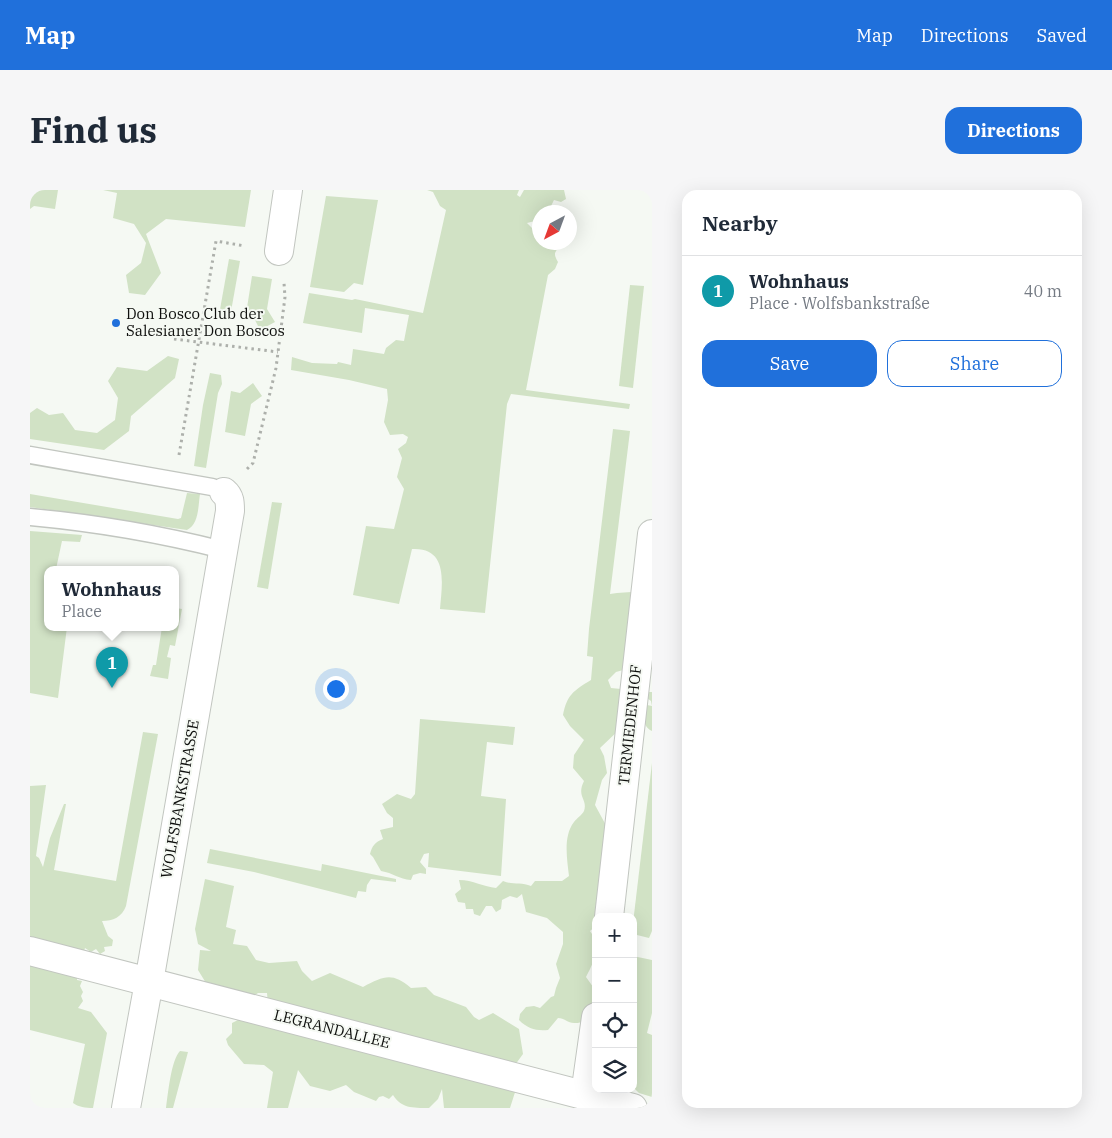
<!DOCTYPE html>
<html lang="en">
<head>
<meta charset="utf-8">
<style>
  body { margin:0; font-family:"IBM Plex Serif",serif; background:#f6f6f7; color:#1f2937 }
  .controls { position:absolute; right:15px; bottom:15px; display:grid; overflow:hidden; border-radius:10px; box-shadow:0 5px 20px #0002 }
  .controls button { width:45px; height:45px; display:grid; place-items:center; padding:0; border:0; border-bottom:1px solid #e0e1e3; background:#fff; color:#1f2937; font:25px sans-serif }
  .compass { position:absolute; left:502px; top:15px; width:45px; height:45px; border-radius:50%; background:#fff; box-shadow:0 5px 20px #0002; rotate:221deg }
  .you { position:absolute; left:305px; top:498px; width:18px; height:18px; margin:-12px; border:4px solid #fff; border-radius:50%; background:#1a73e8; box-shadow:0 0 0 8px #1a73e833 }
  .badge { display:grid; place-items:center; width:32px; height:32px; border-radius:50%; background:#2070db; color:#fff; font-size:16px; font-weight:700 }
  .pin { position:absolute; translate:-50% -41px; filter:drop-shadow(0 1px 2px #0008) }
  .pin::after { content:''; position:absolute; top:26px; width:18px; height:15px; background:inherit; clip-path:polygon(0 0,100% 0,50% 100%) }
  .popup { position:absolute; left:14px; top:376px; width:135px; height:65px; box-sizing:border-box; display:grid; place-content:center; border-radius:10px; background:#fff; filter:drop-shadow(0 1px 4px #0005); font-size:16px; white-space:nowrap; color:#747a83 }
  .popup b { font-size:19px; color:#1f2937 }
  .popup::after { content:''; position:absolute; left:50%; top:100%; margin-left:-10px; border:10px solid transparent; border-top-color:#fff }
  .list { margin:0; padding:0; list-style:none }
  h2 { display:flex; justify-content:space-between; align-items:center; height:65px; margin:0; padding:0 20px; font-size:21px }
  h2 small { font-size:16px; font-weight:400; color:#747a83 }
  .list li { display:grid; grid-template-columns:32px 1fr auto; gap:15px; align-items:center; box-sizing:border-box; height:70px; padding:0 20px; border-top:1px solid #e0e1e3 }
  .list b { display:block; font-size:19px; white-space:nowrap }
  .list p { margin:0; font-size:16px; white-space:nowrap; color:#747a83 }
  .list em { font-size:16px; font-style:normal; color:#747a83 }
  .actions { display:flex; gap:10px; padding:15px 20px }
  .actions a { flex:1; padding:11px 0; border:1px solid #2070db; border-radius:15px; text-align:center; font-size:18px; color:#2070db }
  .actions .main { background:#2070db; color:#fff }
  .icon { flex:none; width:28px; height:28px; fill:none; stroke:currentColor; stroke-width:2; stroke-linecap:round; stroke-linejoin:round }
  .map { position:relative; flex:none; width:622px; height:918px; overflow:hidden; border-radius:15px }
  header { display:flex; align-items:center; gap:30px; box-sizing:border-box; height:70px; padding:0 25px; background:#2070db; color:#fff }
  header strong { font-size:24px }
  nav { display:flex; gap:28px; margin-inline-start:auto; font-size:18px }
  .intro { display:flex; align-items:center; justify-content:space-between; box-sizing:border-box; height:120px; padding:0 30px }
  h1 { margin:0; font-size:35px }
  .button { padding:12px 22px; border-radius:15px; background:#2070db; color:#fff; font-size:18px; font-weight:700 }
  main { display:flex; gap:30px; padding:0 30px }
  aside { flex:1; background:#fff; border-radius:15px; box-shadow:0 5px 20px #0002 }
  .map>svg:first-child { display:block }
  .green { fill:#d1e2c5 }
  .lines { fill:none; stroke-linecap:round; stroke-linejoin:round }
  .lane-casing { stroke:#c2c6c0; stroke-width:19 }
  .street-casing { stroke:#c2c6c0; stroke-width:30 }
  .path { stroke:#adb0ab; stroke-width:3; stroke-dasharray:2.5 4; stroke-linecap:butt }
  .lane { stroke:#fff; stroke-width:16 }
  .street { stroke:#fff; stroke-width:28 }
  .poi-dot { fill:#2070db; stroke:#f5f9f3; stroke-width:2 }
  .labels { text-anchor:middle; stroke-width:4; stroke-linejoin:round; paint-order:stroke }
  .poi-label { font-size:15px; fill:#0e0f0d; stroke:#f5f9f3; text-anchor:start }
  .street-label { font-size:15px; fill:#0e0f0d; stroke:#f5f9f3 }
</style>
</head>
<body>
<header>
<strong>Map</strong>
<nav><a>Map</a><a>Directions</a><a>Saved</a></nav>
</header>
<div class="intro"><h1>Find us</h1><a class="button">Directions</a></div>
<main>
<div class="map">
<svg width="622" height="918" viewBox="0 0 622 918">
  <rect width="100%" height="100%" fill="#f5f9f3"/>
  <g class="green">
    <path d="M0,0h28l-3,19 -21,-3 -4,3z"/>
    <path d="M73,0h148l-6,37 -79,-8 -20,15 15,39 -16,22 -16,-2 -3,-18 15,-12 5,-20 -12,-19 -21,-6 4,-25z"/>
    <path d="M397,0h92l-2,5 3,2 4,-7h40l2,9 -5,3 -7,-2 -3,6 1,6h-12l-1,8 -12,3 8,8 4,-5 1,16 20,1c-2,10 -9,7 -2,19l-3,7 -7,6 -22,115 104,14 -1,5 -118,-15 -4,10 -22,209 -45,-4c2,-25 9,-62 -28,-60l-13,55 -46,-9 13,-69 28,3 10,-40 -7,-12 5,-19 -4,-9 8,-6 2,-6 -5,-3 -13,1 -6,-13 4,-22 -1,-11 -38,-9 -58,-10 1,-13 20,6 25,1 1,-2 13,3 2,-16 31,5 2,-6 10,-8 8,1 5,-26 -44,-7 -3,25 -59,-10 6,-30 43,7 3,-1 68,14 23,-103 -6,-4 -7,-14z"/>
    <path d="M296,6l52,4 -15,85 -9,-2 -10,9 -34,-5z"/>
    <path d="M199,69l11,2 -10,56 -11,-2z"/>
    <path d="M222,86l20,3 -5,30 8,13 -15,8 -8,-16h-6z"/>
    <path d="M600,95l14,1 -11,102 -14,-2z"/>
    <path d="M138,166l11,3 -4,19 -44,38 -2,15 -25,19 -74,-11v-26l7,-5 12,7 14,-2 12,17 22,3 18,-13 3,-22 -10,-17 9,-14 30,4z"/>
    <path d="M180,183l11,2 1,9 -4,9 -12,75 -12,-2 9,-61z"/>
    <path d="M223,193l9,13 -11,8 -6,32 -20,-4 6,-41 9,2z"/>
    <path d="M583,239l17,2 -20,163c9,-2 19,-1 29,-3l13,-31v102l-36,10 -8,8 3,8 10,1 -1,40 -20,19 4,8 3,17 -5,7 -7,25 13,24 -12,97 -6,5c12,15 4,31 -4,46l10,14v19c-6,6 -12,14 -22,13 -6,0 -10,-5 -16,-5l-10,12c-12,1 -20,-1 -29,-10l1,-6 6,-7 8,-1 6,2 11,-11 3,-1 2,-8 4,-10 -4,-14 7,-20v-12l-16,-14 -21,-6 -4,-18 -5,4 -7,-2 -8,4 -1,9 -5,3 -4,-6h-6l-6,10 -6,-2 -1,-5h-7l-1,-6 -7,-1 -3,-8 6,-5 -2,-9c14,0 25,7 37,8l7,-7c9,4 18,1 28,5l4,-5h27l7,-5c-2,-17 -6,-40 5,-54 3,-4 8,-7 10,-11 4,-12 -8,-14 0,-30l-11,-13 1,-13 10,-15 -14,-14 -7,-11c4,-20 10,-24 28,-35l2,-23 -6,-1 2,-27z"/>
    <path d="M157,303l13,1c-2,13 -1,30 -13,36l-157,-23v-13l148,25 3,-1z"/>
    <path d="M242,312l10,1 -14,86 -11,-2z"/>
    <path d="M0,341l52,4 -2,7 -18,-1 -6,28h-8v42l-2,12h2v4h19l-9,71 -28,-5z"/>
    <path d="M146,418l6,1 -7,37 -5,-1 -3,12 4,1 -3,21 -18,-3 3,-11h3l6,-38h14z"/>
    <path d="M618,502h4v39c-11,-5 -7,-16 -5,-26l5,1 -1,-5 -4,-3z"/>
    <path d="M390,529l95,8 -2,18 -26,-3 -6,54 25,3 -5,77 -73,-9 1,-14 -5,1 -4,8 6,7v5l-6,-1 -7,2 -2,5c-12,-1 -18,-7 -30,-9l-8,-14 -3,-3c2,-8 5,-12 13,-15l-3,-9 13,-3v-9l-6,-5 -5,-9 15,-10 14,5 4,-5z"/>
    <path d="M113,542l15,2 -32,172c-4,11 -13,15 -24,15l6,15 5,4 -1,6 -8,1 1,4 -5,3 -4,-5 -5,3 -6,-4 -8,25v7l5,1 -2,5 3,6 -2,4 2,5 -5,7 13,4 16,21 -14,75c-7,0 -15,-1 -20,-5l12,-59 -55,-14v-244l16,-1 -10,71 3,2 4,9 7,-29 14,-34h2l-12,66 62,11z"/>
    <path d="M622,573v168l-3,7 -16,-4v-11z"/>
    <path d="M180,659l111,22 1,-7 74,15v3l-25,-3 -4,6 -1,7 -8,-1 -2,7 -102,-26 -47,-9z"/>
    <path d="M175,689l29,7 -8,41 10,3 -3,14 14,2 9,14 13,3 28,-2 5,10 10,10 18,-8 33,14c21,-11 29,-15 48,1l15,-1 8,8 32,12 8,10 5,3 14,-7 26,16 4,25 -8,11 2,21 -7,22h-66l-2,-19 -4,10 -9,9c-17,0 -28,0 -36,-13l-4,4 -6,-3 -4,1 -3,4 -22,-9 -8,-7 -16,6 -20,-5 -12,-16 -10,38h-21l6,-36 -9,-7 -20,-1 -16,-19 -2,-6 6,-6v-10l36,-18 -1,-12h-9l-9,6 -43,-16 -8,-13 2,-20 11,1 -13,-7 -3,-15z"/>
    <path d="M603,766l19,4v53l-5,20 5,2v62l-13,-4 -6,-6z"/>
    <path d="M150,861l8,1 -15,56h-7c2,-14 5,-48 14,-57z"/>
  </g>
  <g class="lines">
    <defs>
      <g id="lane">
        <path d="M0,265l182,32 12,5"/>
        <path d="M0,327c65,6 130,17 193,33"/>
      </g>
      <g id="street">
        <path d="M249,61l9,-61"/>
        <path d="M579,727l43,-383"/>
        <path d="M0,761l603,157"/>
        <path d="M555,905l11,-78"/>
        <path d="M96,918l23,-126 81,-471c0,-8 0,-14 -6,-19"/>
      </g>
    </defs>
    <use href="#lane" class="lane-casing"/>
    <use href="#street" class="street-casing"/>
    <g class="path">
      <path d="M144,149l104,13"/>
      <path d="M149,265l37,-214 29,5"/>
      <path d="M217,279l6,-6 23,-95 9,-71 -1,-14"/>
    </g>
    <use href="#lane" class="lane"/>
    <use href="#street" class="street"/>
  </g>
  <circle class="poi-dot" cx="86" cy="133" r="5"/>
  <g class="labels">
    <g class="poi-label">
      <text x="96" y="129">Don Bosco Club der<tspan x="96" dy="17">Salesianer Don Boscos</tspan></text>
    </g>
    <g class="street-label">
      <text transform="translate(600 535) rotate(-84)" y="5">TERMIEDENHOF</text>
      <text transform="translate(150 609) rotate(-80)" y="5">WOLFSBANKSTRASSE</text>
      <text transform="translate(302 839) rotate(14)" y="5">LEGRANDALLEE</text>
    </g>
  </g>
</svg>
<div class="controls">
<button>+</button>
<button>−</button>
<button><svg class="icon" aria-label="locate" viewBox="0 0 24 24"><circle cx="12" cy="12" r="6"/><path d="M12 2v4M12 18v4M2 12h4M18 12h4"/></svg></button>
<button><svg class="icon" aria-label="layers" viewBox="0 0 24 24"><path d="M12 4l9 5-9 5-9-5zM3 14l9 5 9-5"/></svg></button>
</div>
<svg class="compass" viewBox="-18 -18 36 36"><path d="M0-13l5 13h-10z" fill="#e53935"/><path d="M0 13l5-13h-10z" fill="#747a83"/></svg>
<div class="you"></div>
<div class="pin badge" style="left:82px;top:498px;background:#0f9aa8">1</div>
<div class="popup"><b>Wohnhaus</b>Place</div>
</div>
<aside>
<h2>Nearby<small></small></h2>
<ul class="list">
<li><span class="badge" style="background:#0f9aa8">1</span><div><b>Wohnhaus</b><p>Place · Wolfsbankstraße</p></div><em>40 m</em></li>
</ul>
<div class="actions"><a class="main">Save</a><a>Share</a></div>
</aside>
</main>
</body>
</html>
